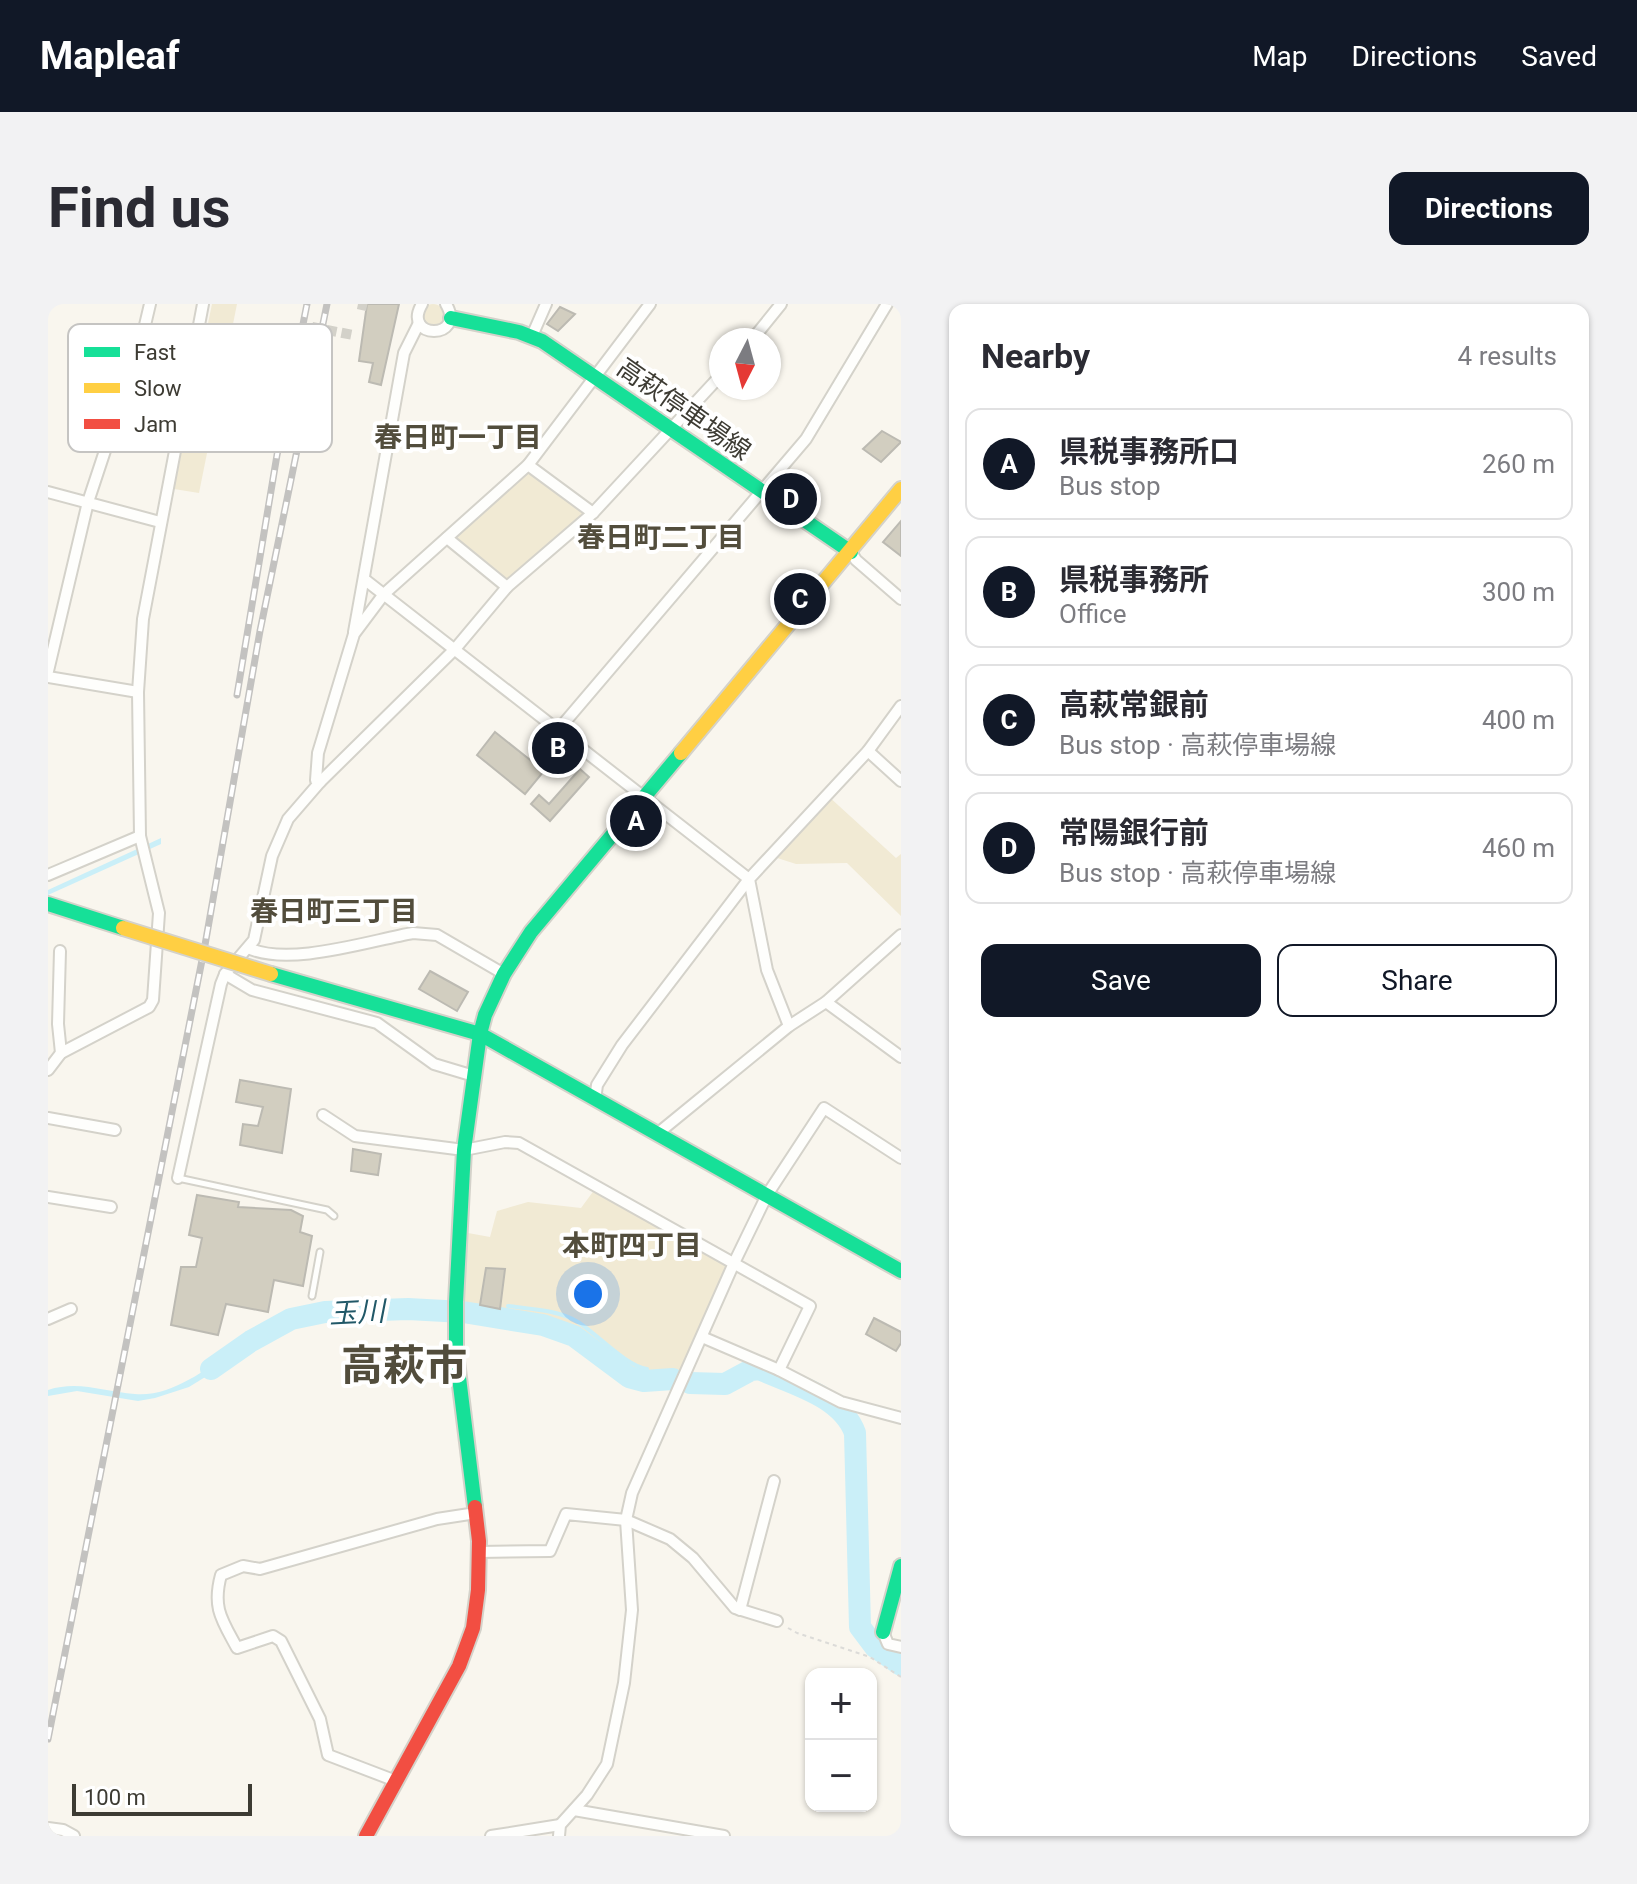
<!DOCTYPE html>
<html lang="en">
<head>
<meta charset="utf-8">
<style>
  body { margin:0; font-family:Roboto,"Noto Sans JP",sans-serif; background:#f2f2f3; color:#2b2b33 }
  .controls { position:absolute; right:24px; bottom:24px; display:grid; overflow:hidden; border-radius:16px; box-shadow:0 2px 6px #0004 }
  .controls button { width:72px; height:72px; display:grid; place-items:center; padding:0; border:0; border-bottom:2px solid #e1e1e2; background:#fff; color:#2b2b33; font:40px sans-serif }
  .compass { position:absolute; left:661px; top:24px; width:72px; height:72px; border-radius:50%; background:#fff; box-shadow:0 2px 6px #0004; rotate:186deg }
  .scale { position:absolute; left:24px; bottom:20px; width:180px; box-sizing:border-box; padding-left:8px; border:4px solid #3d3b33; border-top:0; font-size:22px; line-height:28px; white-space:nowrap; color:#3d3b33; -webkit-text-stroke:6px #fff; paint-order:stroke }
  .you { position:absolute; left:540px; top:990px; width:28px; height:28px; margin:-20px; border:6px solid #fff; border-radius:50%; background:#1a73e8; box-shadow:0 0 0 12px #1a73e833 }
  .badge { display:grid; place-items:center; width:52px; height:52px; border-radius:50%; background:#111827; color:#fff; font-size:26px; font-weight:700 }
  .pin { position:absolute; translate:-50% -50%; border:4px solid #fff; box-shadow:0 2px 8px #0006 }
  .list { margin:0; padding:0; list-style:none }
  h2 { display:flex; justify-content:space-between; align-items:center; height:104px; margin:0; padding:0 32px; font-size:34px }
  h2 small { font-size:26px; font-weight:400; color:#7c7c81 }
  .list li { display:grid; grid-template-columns:52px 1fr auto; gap:24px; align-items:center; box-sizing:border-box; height:112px; margin:0 16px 16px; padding:0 16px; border:2px solid #e1e1e2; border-radius:16px }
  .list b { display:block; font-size:30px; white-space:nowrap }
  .list p { margin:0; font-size:26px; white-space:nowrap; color:#7c7c81 }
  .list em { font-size:26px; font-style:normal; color:#7c7c81 }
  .actions { display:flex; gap:16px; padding:24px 32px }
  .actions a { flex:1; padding:18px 0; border:2px solid #111827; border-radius:16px; text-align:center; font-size:28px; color:#111827 }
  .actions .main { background:#111827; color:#fff }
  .map { position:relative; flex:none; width:853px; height:1532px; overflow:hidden; border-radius:16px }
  header { display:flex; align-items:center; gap:48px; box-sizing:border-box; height:112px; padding:0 40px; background:#111827; color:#fff }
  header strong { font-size:38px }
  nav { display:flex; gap:44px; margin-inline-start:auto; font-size:28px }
  .intro { display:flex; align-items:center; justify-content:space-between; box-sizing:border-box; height:192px; padding:0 48px }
  h1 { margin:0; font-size:56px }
  .button { padding:20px 36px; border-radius:16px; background:#111827; color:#fff; font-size:28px; font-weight:700 }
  main { display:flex; gap:48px; padding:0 48px }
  aside { flex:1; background:#fff; border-radius:16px; box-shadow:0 2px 6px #0004 }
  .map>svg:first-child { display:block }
  .green { fill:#f1ead4 }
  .water { fill:#caeff8 }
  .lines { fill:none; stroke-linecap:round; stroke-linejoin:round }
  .stream { stroke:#caeff8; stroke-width:4 }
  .river { stroke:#caeff8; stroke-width:22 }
  .building { fill:#d2cec0; stroke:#bcbab2; stroke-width:2 }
  .street-tunnel { stroke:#d3d1c9; stroke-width:10; stroke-dasharray:10 5; stroke-linecap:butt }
  .lane-casing { stroke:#d4d2ca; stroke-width:9 }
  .street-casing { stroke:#d4d2ca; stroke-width:14 }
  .fast-casing { stroke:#d4d2ca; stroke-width:18 }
  .slow-casing { stroke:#d4d2ca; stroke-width:18 }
  .jam-casing { stroke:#d4d2ca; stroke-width:18 }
  .path { stroke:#dcdbd8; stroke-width:2; stroke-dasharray:4 4; stroke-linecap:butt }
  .lane { stroke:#fefefc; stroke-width:5 }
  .street { stroke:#fefefc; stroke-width:10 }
  .fast { stroke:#16e098; stroke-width:14 }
  .slow { stroke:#ffcf43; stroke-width:14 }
  .jam { stroke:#f24e42; stroke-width:14 }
  .rail-casing { stroke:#c3c2c0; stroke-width:7 }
  .rail { stroke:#fff; stroke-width:4; stroke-dasharray:12; stroke-linecap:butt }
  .slow-bridge-casing { stroke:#d4d2ca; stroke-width:18; stroke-linecap:butt }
  .slow-bridge { stroke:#ffcf43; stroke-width:14 }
  .labels { text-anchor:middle; stroke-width:8; stroke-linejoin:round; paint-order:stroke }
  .street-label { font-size:26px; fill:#3d3b33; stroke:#fff }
  .neighbourhood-label { font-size:28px; font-weight:bold; fill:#524d3c; stroke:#fff }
  .water-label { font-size:28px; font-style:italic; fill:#215868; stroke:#fff }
  .town-label { font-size:42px; font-weight:bold; fill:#524d3c; stroke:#fff }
  .key { fill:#fff; stroke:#c5c4c2; stroke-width:2 }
  .key-label { font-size:22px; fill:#3d3b33 }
</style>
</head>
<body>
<header>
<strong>Mapleaf</strong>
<nav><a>Map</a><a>Directions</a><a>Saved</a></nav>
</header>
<div class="intro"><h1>Find us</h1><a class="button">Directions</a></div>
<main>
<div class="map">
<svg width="853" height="1532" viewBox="0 0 853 1532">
  <rect width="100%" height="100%" fill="#f9f6ee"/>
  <g class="green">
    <path d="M164,0h25l-38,189 -25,-4z"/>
    <circle cx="385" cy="11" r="11"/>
    <path d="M480,161l65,48 -86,74 -60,-49z"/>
    <path d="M779,491l69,63 5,-4v62l-54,-53 -51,1 -25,-8z"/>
    <path d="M547,885l137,76 -46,106 -24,9h-25l-51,-36 -22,-12 -101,-20 5,-79 22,4 7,-26 31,-9 53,6z"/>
  </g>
  <g class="water">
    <path d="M113,534v6l-113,51v-5z"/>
    <path d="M184,1048l4,6 -47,29 -34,11 -17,3 -61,-10 -29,5v-6c31,-10 56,2 87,4 36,3 68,-23 97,-42z"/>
  </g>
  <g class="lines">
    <path class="stream" d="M460,1002c23,3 50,4 70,16 19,12 48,44 69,47"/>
    <g class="river">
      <path d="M163,1065l40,-28 40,-22 34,-7 83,-3 55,3 80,13 31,11 55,41 15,4 29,-2"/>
      <path d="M642,1079l35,1 26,-14 8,-1c33,15 83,27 96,64l5,194 15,20 26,18"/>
    </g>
  </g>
  <g class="building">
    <path d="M319,0h32l-18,81 -12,-3 4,-19 -14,-2z"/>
    <path d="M512,3l15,7 -17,17 -11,-7z"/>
    <path d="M834,127l19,11 -20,20 -18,-13z"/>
    <path d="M853,217v35l-18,-14z"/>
    <path d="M447,428l49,39 -19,23 -48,-39z"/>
    <path d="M532,465l9,8 -39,44 -19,-17 8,-9 10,9z"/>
    <path d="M382,667l38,21 -11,19 -38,-22z"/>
    <path d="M192,776l51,9 -9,64 -42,-8 3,-21 15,2 5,-19 -27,-5z"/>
    <path d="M305,845l28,5 -3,21 -27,-4z"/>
    <path d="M149,891l42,7 -1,5 53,3 12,6 -3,16 12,4 -9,50 -29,-6 -6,32 -42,-8 -8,31 -47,-10 10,-58h15l6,-29 -13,-3z"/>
    <path d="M438,964l19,1 -5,40 -20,-4z"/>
    <path d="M826,1014l27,14v11l-5,8 -30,-17z"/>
  </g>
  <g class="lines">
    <g class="street-tunnel">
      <path d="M310,0l9,2"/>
      <path d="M264,23l41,8"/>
    </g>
    <defs>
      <g id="lane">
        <path d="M130,874l149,32 7,6"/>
        <path d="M264,992l8,-44"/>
      </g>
      <g id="street">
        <path d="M374,0c-21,36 45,36 24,0"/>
        <path d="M484,32l14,-32"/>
        <path d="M704,36l29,-36"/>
        <path d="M480,161l65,48"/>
        <path d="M0,188l112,30"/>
        <path d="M399,234l60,49"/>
        <path d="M803,248l5,8 45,39"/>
        <path d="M316,275l385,300 -127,166 -25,40 -2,15"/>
        <path d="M306,328l50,-279 15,-30"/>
        <path d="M0,367l40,-169 53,-160 9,-38"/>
        <path d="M0,373l90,15"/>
        <path d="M511,425l247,-290 81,-135"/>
        <path d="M820,447l33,30"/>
        <path d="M272,478l-4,-2 2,-27 36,-119 30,-40 144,-129 122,-161"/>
        <path d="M0,571l92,-39"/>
        <path d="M200,644c41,19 120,-7 165,-15l24,2 67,39"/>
        <path d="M12,647l-2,73 3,29"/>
        <path d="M177,670l27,16 125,33 57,41 40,12"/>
        <path d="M778,698l75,55"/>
        <path d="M741,722l-22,-56 -18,-91 119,-128 33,-45"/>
        <path d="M0,766l13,-17 88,-46 4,-7 6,-87 -19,-77 -2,-144 5,-73 60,-315"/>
        <path d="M275,811l32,21 109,14 41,-8 14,1 291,163 -31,64"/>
        <path d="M0,814l67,12"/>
        <path d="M609,830l132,-108 37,-24 75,-67"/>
        <path d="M130,874l43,-194 4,-10 29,-34 18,-84 16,-37 32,-37 135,-133 52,-62 86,-74 128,-138"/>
        <path d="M0,893l63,10"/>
        <path d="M0,1015l23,-10"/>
        <path d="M654,1033l77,33 62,32 60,16"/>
        <path d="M431,1248l71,-1 16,-37 60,6 44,19 23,19 42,50 42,13"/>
        <path d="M692,1306l34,-129"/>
        <path d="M835,1328l5,12 13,3"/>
        <path d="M348,1477l-68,-26 -8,-36 -39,-78 -8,-5 -36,12c-15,-28 -25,-40 -16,-73l22,-9 17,3 177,-50 39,-6"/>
        <path d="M526,1506l150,26"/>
        <path d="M0,1524l15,2 11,6"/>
        <path d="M443,1532l69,-11"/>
        <path d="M511,1532l1,-11 27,-30 20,-31 17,-81 8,-73 -6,-90 6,-27 102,-230 33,-68 57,-87 77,50"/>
      </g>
      <g id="fast">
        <path d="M403,14l68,14 23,9 309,211"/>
        <path d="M0,600l75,24"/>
        <path d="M223,670l209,60 421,237"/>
        <path d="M427,1203l-19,-154v-51l8,-152 16,-116 5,-19 19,-41 27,-42 150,-179"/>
        <path d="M835,1328l18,-66"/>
      </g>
      <path id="slow" d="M633,449l220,-264"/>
      <path id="jam" d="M318,1532l93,-170 14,-38 5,-38 1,-49 -4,-34"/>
    </defs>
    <use href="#lane" class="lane-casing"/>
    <use href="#street" class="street-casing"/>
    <use href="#fast" class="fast-casing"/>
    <use href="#slow" class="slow-casing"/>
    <use href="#jam" class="jam-casing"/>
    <path class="path" d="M740,1324l9,5 73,24 31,20"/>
    <use href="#lane" class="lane"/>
    <use href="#street" class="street"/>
    <use href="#fast" class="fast"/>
    <use href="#slow" class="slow"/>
    <use href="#jam" class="jam"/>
    <defs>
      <g id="rail">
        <path d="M189,391l40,-240 30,-151"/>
        <path d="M0,1435l157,-794 55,-314 67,-327"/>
      </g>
    </defs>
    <use href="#rail" class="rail-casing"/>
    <use href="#rail" class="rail"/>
    <defs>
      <path id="slow-bridge" d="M75,624l148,46"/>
    </defs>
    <use href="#slow-bridge" class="slow-bridge-casing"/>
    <use href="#slow-bridge" class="slow-bridge"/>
  </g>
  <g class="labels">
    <g class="street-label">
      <text transform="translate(636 105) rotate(35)" y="9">高萩停車場線</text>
    </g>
    <g class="neighbourhood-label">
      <text x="410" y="143">春日町一丁目</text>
      <text x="613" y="243">春日町二丁目</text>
      <text x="286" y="617">春日町三丁目</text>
      <text x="584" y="951">本町四丁目</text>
    </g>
    <g class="water-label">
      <text transform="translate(309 1008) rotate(-3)" y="10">玉川</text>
    </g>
    <g class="town-label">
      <text x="356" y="1076">高萩市</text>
    </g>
  </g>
  <rect x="20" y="20" width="264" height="128" rx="12" class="key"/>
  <rect x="36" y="43" width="36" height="10" fill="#16e098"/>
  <rect x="36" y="79" width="36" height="10" fill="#ffcf43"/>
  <rect x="36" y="115" width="36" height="10" fill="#f24e42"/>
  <g class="key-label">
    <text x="86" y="56">Fast</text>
    <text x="86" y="92">Slow</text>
    <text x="86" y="128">Jam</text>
  </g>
</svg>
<div class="controls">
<button>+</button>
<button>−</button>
</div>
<svg class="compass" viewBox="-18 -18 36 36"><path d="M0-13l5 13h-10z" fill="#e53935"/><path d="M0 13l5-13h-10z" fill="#7c7c81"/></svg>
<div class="scale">100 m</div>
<div class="you"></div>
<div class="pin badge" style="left:588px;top:517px">A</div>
<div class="pin badge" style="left:510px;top:444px">B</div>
<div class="pin badge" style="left:752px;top:295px">C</div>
<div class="pin badge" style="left:743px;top:195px">D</div>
</div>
<aside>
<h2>Nearby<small>4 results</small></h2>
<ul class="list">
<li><span class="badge">A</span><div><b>県税事務所口</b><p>Bus stop</p></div><em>260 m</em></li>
<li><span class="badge">B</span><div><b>県税事務所</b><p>Office</p></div><em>300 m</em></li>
<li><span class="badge">C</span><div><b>高萩常銀前</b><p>Bus stop · 高萩停車場線</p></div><em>400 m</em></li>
<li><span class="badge">D</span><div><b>常陽銀行前</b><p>Bus stop · 高萩停車場線</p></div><em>460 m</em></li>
</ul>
<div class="actions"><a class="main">Save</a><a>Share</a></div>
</aside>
</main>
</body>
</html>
